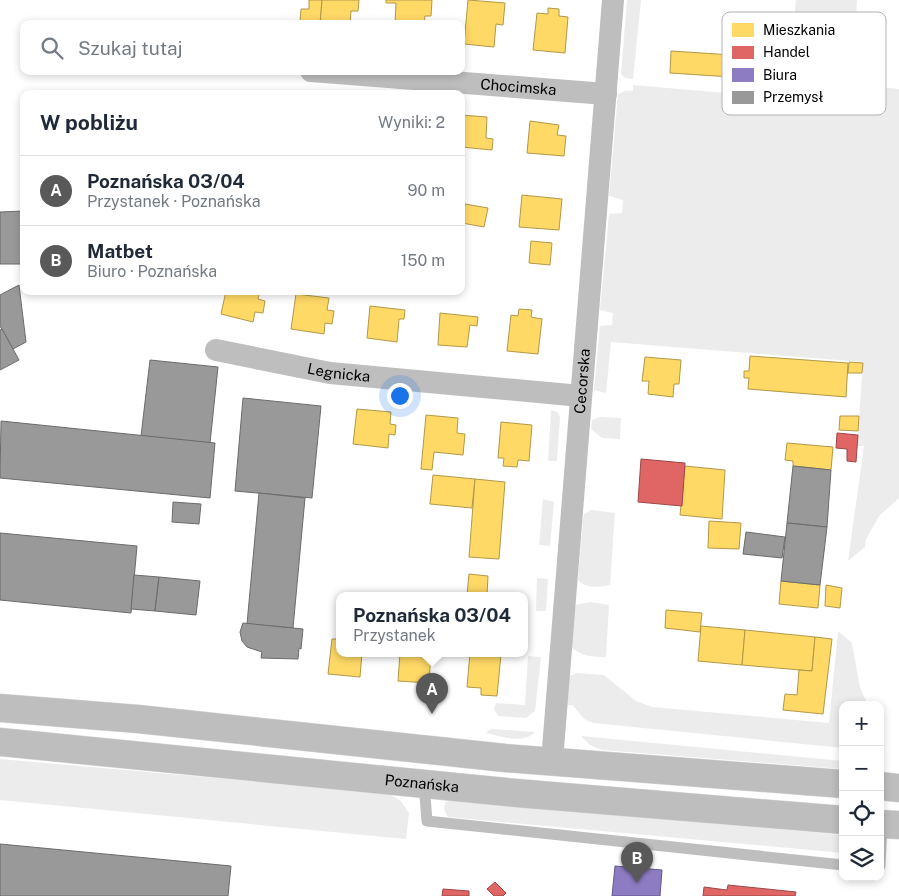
<!DOCTYPE html>
<html lang="pl">
<head>
<meta charset="utf-8">
<style>
  body { margin:0; font-family:"Public Sans",sans-serif; background:#f6f6f7; color:#1f2937 }
  .controls { position:absolute; right:15px; bottom:15px; display:grid; overflow:hidden; border-radius:10px; box-shadow:0 2px 8px #0003 }
  .controls button { width:45px; height:45px; display:grid; place-items:center; padding:0; border:0; border-bottom:1px solid #e0e1e3; background:#fff; color:#1f2937; font:25px sans-serif }
  .you { position:absolute; left:399px; top:395px; width:18px; height:18px; margin:-12px; border:4px solid #fff; border-radius:50%; background:#1a73e8; box-shadow:0 0 0 8px #1a73e833 }
  .badge { display:grid; place-items:center; width:32px; height:32px; border-radius:50%; background:#595959; color:#fff; font-size:16px; font-weight:700 }
  .pin { position:absolute; translate:-50% -41px; filter:drop-shadow(0 1px 2px #0008) }
  .pin::after { content:''; position:absolute; top:26px; width:18px; height:15px; background:inherit; clip-path:polygon(0 0,100% 0,50% 100%) }
  .popup { position:absolute; left:336px; top:592px; width:192px; height:65px; box-sizing:border-box; display:grid; place-content:center; border-radius:10px; background:#fff; filter:drop-shadow(0 1px 4px #0005); font-size:16px; white-space:nowrap; color:#747a83 }
  .popup b { font-size:19px; color:#1f2937 }
  .popup::after { content:''; position:absolute; left:50%; top:100%; margin-left:-10px; border:10px solid transparent; border-top-color:#fff }
  .list { margin:0; padding:0; list-style:none }
  h2 { display:flex; justify-content:space-between; align-items:center; height:65px; margin:0; padding:0 20px; font-size:21px }
  h2 small { font-size:16px; font-weight:400; color:#747a83 }
  .list li { display:grid; grid-template-columns:32px 1fr auto; gap:15px; align-items:center; box-sizing:border-box; height:70px; padding:0 20px; border-top:1px solid #e0e1e3 }
  .list b { display:block; font-size:19px; white-space:nowrap }
  .list p { margin:0; font-size:16px; white-space:nowrap; color:#747a83 }
  .list em { font-size:16px; font-style:normal; color:#747a83 }
  .icon { flex:none; width:28px; height:28px; fill:none; stroke:currentColor; stroke-width:2; stroke-linecap:round; stroke-linejoin:round }
  .map { position:relative; flex:none; width:899px; height:896px; overflow:hidden }
  .search { position:absolute; background:#fff; box-shadow:0 2px 8px #0003; left:20px; top:20px; width:445px; height:55px; display:flex; align-items:center; gap:12px; box-sizing:border-box; padding:0 18px; border-radius:10px; color:#747a83; font-size:19px }
  .panel { position:absolute; background:#fff; box-shadow:0 2px 8px #0003; left:20px; top:90px; width:445px; height:205px; border-radius:10px }
  .map>svg:first-child { display:block }
  .green { fill:#ececec }
  .homes { fill:#ffd966; stroke:#b29847 }
  .shops { fill:#e06666; stroke:#9d4747 }
  .offices { fill:#8e7cc3; stroke:#635788 }
  .industry { fill:#999; stroke:#6b6b6b }
  .lines { fill:none; stroke-linecap:round; stroke-linejoin:round }
  .primary-casing { stroke:#dbdbdb; stroke-width:29 }
  .service { stroke:#bebebe; stroke-width:11 }
  .minor { stroke:#bebebe; stroke-width:22 }
  .primary { stroke:#bebebe; stroke-width:28 }
  .labels { text-anchor:middle; stroke-width:5; stroke-linejoin:round; paint-order:stroke }
  .street-label { font-size:15px; fill:#000; stroke:#fff }
  .key { fill:#fff; stroke:#b2b2b2; stroke-width:1 }
  .key-label { font-size:14px; fill:#000 }
</style>
</head>
<body>
<div class="map">
<svg width="899" height="896" viewBox="0 0 899 896">
  <rect width="100%" height="100%" fill="#fff"/>
  <g class="green">
    <path d="M627,0h14l-8,79 -8,-1 -4,-4z"/>
    <path d="M796,0h61l-4,84 46,5v409l-20,18 -13,23 -1,8 -17,14 16,-115h-7l6,-84 -252,-20 -5,51 -12,-3 6,-64 12,-1 1,-12 -13,-3 9,-96 13,-1 1,-13 -14,-4 9,-102 7,-3h8v-6l153,13z"/>
    <path d="M551,410l6,2 3,5 -3,44h-9z"/>
    <path d="M600,417l21,1 -1,21 -18,-1 -11,-9 1,-9z"/>
    <path d="M543,499l11,3 -4,44 -11,-1z"/>
    <path d="M591,510l24,3 -5,72c-11,2 -24,4 -32,-5l5,-61 1,-5z"/>
    <path d="M537,578l11,1 -2,32h-10z"/>
    <path d="M591,602l18,3 -3,52c-14,0 -25,-1 -35,-10l4,-42z"/>
    <path d="M838,631l14,12 8,45 8,17h-25v43l-250,-25 -9,-4 -11,-14h-6l2,-29 8,-3 27,2 32,26 16,6 177,16z"/>
    <path d="M528,656l13,1 -6,54 -9,7 -28,-2 -4,-7 2,-6 29,2z"/>
    <path d="M493,729l42,3c-12,13 -34,4 -49,1l3,-3z"/>
    <path d="M581,736l262,25v8l-241,-19 -12,-5z"/>
    <path d="M0,759l387,34 14,8 8,12 -3,26 -406,-39z"/>
    <path d="M451,799l392,36v18l-395,-36 -4,-7 1,-7z"/>
  </g>
  <g class="homes">
    <path d="M309,0h13l-2,24 -20,-2 1,-13h8z"/>
    <path d="M322,0h37l-1,11h-7l-1,13h-30z"/>
    <path d="M386,0h46l-1,16h-6l-1,8h-29l1,-21h-10z"/>
    <path d="M468,0l37,3 -2,22 -7,-1 -2,23 -30,-3z"/>
    <path d="M548,8l11,1v7l9,1 -3,36 -32,-3 4,-37 11,1z"/>
    <path d="M671,51l92,6 -1,22 -92,-6z"/>
    <path d="M461,115l26,2 -1,21 7,1 -1,11 -31,-3z"/>
    <path d="M530,121l29,4 -2,10 9,1 -2,20 -37,-3z"/>
    <path d="M522,195l40,4 -3,31 -40,-3z"/>
    <path d="M465,204l23,4 -4,19 -22,-4z"/>
    <path d="M531,241l21,2 -2,22 -21,-2z"/>
    <path d="M226,291h34l-2,8 7,2 -2,12 -8,-1 -2,10 -32,-8z"/>
    <path d="M296,294l33,4 -2,12 7,1 -2,13 -7,-1 -1,11 -33,-5z"/>
    <path d="M370,306l35,4 -1,9h-5l-2,23 -30,-4z"/>
    <path d="M519,309l13,1 -1,7 11,2 -4,35 -31,-3 4,-36 7,1z"/>
    <path d="M440,313l38,4 -1,9 -7,-1 -3,22 -29,-2z"/>
    <path d="M750,356l98,7 -2,34 -98,-8 1,-11h-5v-7h5z"/>
    <path d="M645,357l36,3 -2,24h-5l-1,13 -25,-3 1,-13h-7z"/>
    <path d="M849,362l14,1 -1,10h-14z"/>
    <path d="M357,409l34,3 -1,12 6,1 -1,10 -6,-1 -1,14 -35,-4z"/>
    <path d="M426,415l32,3 -1,15 8,1 -2,21 -29,-3 -2,18 -11,-1z"/>
    <path d="M840,416h19l-1,15 -19,-1z"/>
    <path d="M501,422l31,3 -3,36 -11,-1 -1,7 -14,-1 1,-8h-6z"/>
    <path d="M787,443l46,4 -2,23 -38,-4v-5l-8,-1z"/>
    <path d="M685,466l40,4 -3,49 -42,-4z"/>
    <path d="M433,475l42,4 -3,29 -42,-4z"/>
    <path d="M475,479l30,3 -6,77 -30,-2z"/>
    <path d="M709,521l32,2 -2,26 -31,-1z"/>
    <path d="M469,574l19,2 -1,19h-20z"/>
    <path d="M781,581l39,4 -2,23 -39,-4z"/>
    <path d="M826,585l16,3 -2,20 -15,-2z"/>
    <path d="M666,610l36,3 -2,19 -35,-4z"/>
    <path d="M701,626l44,4 -3,35 -44,-4z"/>
    <path d="M745,630l70,7 -3,34 -70,-6z"/>
    <path d="M815,637l17,2 -9,75 -40,-4 2,-16 12,1 2,-25 13,1z"/>
    <path d="M332,639h8v14h22l-2,24 -32,-3z"/>
    <path d="M400,653h31l-2,30 -31,-2z"/>
    <path d="M470,653l31,1 -4,42 -16,-1v-7l-14,-1z"/>
  </g>
  <g class="shops">
    <path d="M837,433l21,2 -2,27 -9,-1v-12l-11,-1z"/>
    <path d="M641,459l44,4 -3,43 -44,-4z"/>
    <path d="M495,882l11,11 -3,3h-9l-7,-7z"/>
    <path d="M728,885l68,7 -1,4h-92l1,-9 23,3z"/>
    <path d="M443,889l26,2v5h-27z"/>
  </g>
  <path class="offices" d="M615,866l47,4 -2,26h-48z"/>
  <g class="industry">
    <path d="M24,211v53h-24v-52z"/>
    <path d="M19,285l7,57 -13,7 -13,-23v-31z"/>
    <path d="M2,329l17,31 -19,10v-40z"/>
    <path d="M150,360l68,7 -8,76 -69,-7z"/>
    <path d="M243,398l78,8 -9,92 -77,-7z"/>
    <path d="M1,421l214,22 -5,55 -210,-20z"/>
    <path d="M793,466l38,4 -4,57 -40,-4z"/>
    <path d="M259,493l46,5 -12,130 -46,-4z"/>
    <path d="M173,502l28,2 -2,20 -27,-2z"/>
    <path d="M787,523l40,4 -7,58 -39,-4z"/>
    <path d="M746,532l39,5 -3,21 -39,-4z"/>
    <path d="M0,533l137,13 -6,67 -131,-13z"/>
    <path d="M134,575l25,2 -4,34 -24,-2z"/>
    <path d="M159,577l41,4 -4,34 -41,-4z"/>
    <path d="M243,623l60,6 -2,20 -2,-1 -1,11 -37,-1 1,-6 -15,-5 -5,-6 -2,-9z"/>
    <path d="M0,844l231,22 -3,30h-228z"/>
  </g>
  <g class="lines">
    <defs>
      <g id="primary">
        <path d="M0,708l138,11 367,39 338,26"/>
        <path id="s4" d="M0,742l516,51 327,27"/>
        <path d="M880,786l19,2"/>
        <path d="M880,824l19,1"/>
      </g>
    </defs>
    <use href="#primary" class="primary-casing"/>
    <g class="service">
      <path d="M424,784l3,37 416,44"/>
      <path d="M880,866l2,-42"/>
    </g>
    <g class="minor">
      <path id="s1" d="M311,71l295,23"/>
      <path id="s2" d="M216,350l114,23 251,23"/>
      <path id="s3" d="M552,761l61,-761"/>
    </g>
    <use href="#primary" class="primary"/>
  </g>
  <g class="labels">
    <g class="street-label">
      <text dy="5" stroke="none"><textPath href="#s1" startOffset="208">Chocimska</textPath></text>
      <text dy="5" stroke="none"><textPath href="#s2" startOffset="125">Legnicka</textPath></text>
      <text dy="5" stroke="none"><textPath href="#s3" startOffset="381">Cecorska</textPath></text>
      <text dy="5" stroke="none"><textPath href="#s4" startOffset="424">Poznańska</textPath></text>
    </g>
  </g>
  <rect x="722" y="12" width="164" height="103" rx="8" class="key"/>
  <rect x="732" y="23" width="22" height="14" fill="#ffd966"/>
  <rect x="732" y="46" width="22" height="13" fill="#e06666"/>
  <rect x="732" y="68" width="22" height="14" fill="#8e7cc3"/>
  <rect x="732" y="91" width="22" height="13" fill="#999"/>
  <g class="key-label">
    <text x="763" y="35">Mieszkania</text>
    <text x="763" y="57">Handel</text>
    <text x="763" y="80">Biura</text>
    <text x="763" y="102">Przemysł</text>
  </g>
</svg>
<div class="controls">
<button>+</button>
<button>−</button>
<button><svg class="icon" aria-label="locate" viewBox="0 0 24 24"><circle cx="12" cy="12" r="6"/><path d="M12 2v4M12 18v4M2 12h4M18 12h4"/></svg></button>
<button><svg class="icon" aria-label="layers" viewBox="0 0 24 24"><path d="M12 4l9 5-9 5-9-5zM3 14l9 5 9-5"/></svg></button>
</div>
<div class="you"></div>
<div class="pin badge" style="left:432px;top:714px">A</div>
<div class="popup"><b>Poznańska 03/04</b>Przystanek</div>
<div class="pin badge" style="left:637px;top:883px">B</div>
<div class="search"><svg class="icon" aria-label="search" viewBox="0 0 24 24"><circle cx="10" cy="10" r="6"/><path d="M15 15l6 6"/></svg>Szukaj tutaj</div>
<section class="panel">
<h2>W pobliżu<small>Wyniki: 2</small></h2>
<ul class="list">
<li><span class="badge">A</span><div><b>Poznańska 03/04</b><p>Przystanek · Poznańska</p></div><em>90 m</em></li>
<li><span class="badge">B</span><div><b>Matbet</b><p>Biuro · Poznańska</p></div><em>150 m</em></li>
</ul>
</section>
</div>
</body>
</html>
